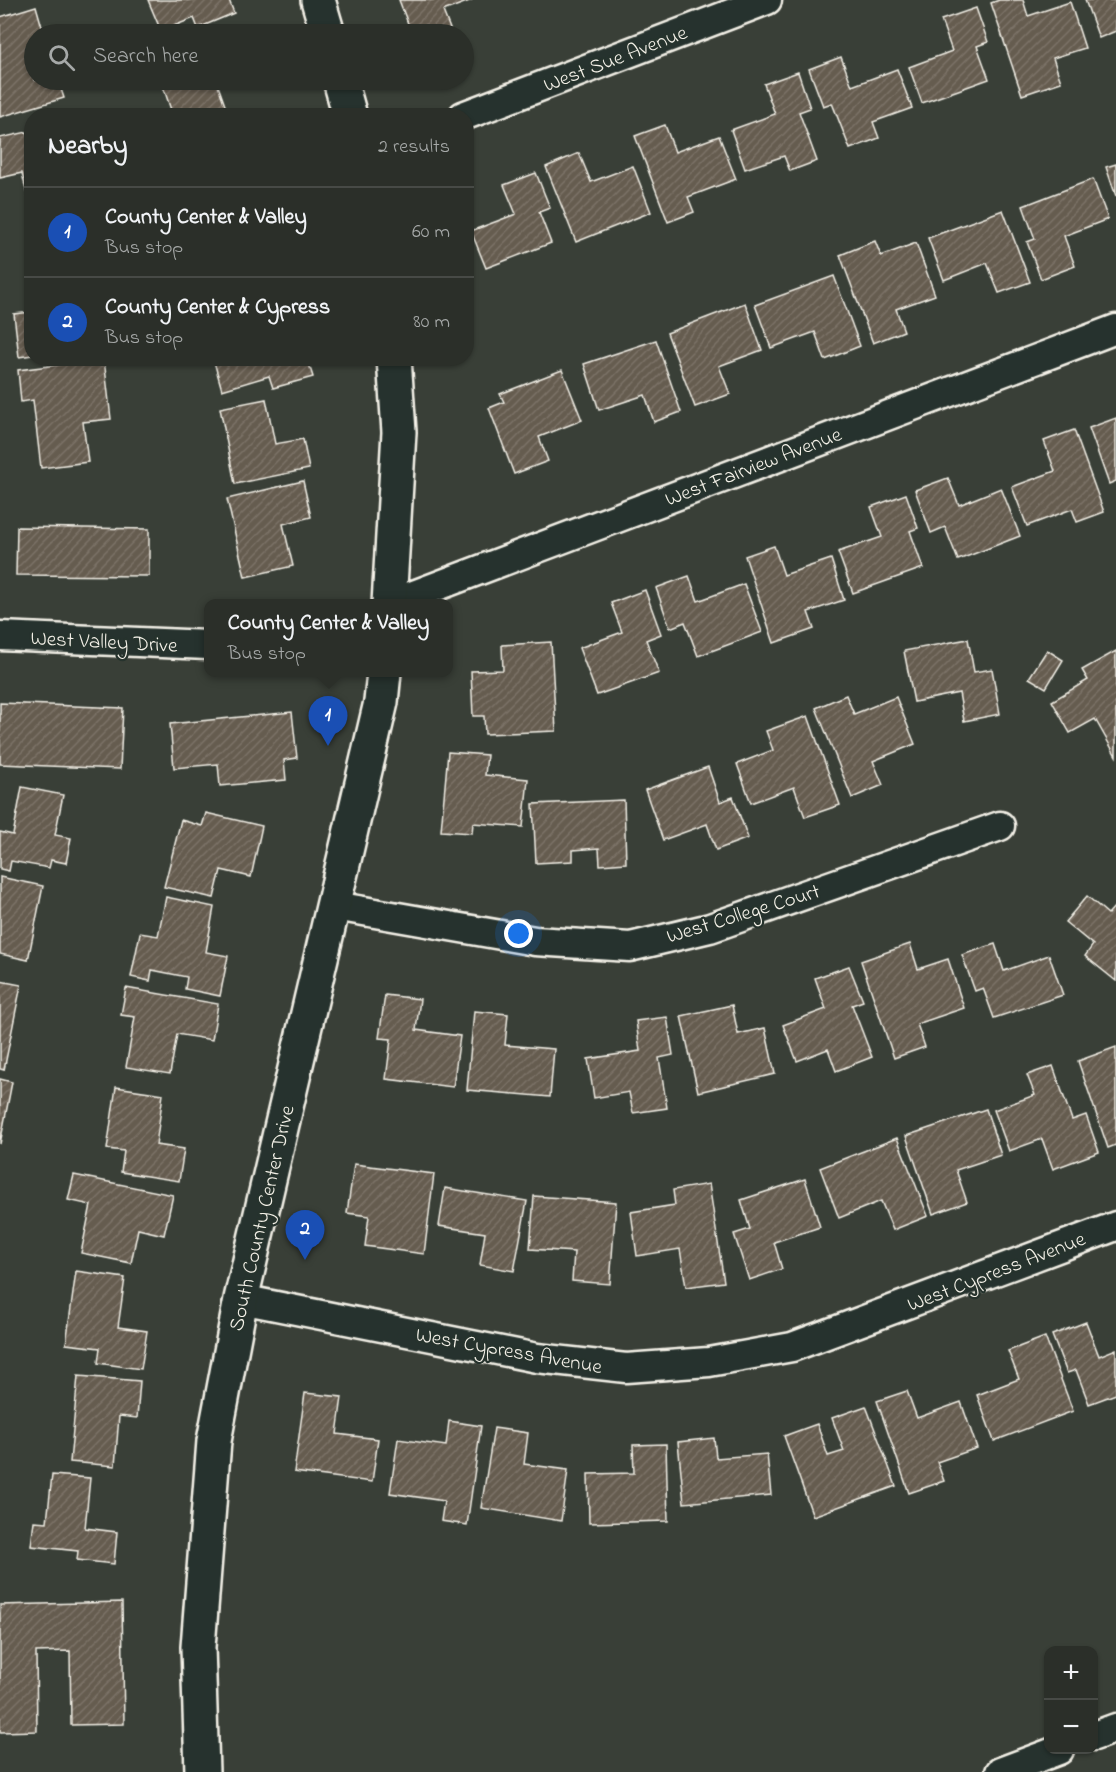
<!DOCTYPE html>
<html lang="en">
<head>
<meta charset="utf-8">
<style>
  body { margin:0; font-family:"Indie Flower",sans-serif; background:#333731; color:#f1f3f6 }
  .controls { position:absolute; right:18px; bottom:18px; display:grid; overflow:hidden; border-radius:12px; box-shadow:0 2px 4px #0004 }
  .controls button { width:54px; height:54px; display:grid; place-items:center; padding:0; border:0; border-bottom:2px solid #474a46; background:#2b2f29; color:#f1f3f6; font:30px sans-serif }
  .you { position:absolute; left:519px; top:934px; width:21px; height:21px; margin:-15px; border:4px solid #fff; border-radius:50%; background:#1a73e8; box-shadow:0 0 0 9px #1a73e833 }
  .badge { display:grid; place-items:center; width:39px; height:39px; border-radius:50%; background:#ffd166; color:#fff; font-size:20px; font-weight:700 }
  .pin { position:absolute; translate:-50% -50px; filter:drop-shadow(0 2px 3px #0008) }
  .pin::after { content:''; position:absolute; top:32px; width:21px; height:18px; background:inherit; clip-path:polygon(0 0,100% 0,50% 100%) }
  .popup { position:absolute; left:204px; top:599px; width:249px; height:78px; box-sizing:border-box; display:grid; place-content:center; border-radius:12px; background:#2b2f29; filter:drop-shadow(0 2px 4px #0005); font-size:20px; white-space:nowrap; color:#a6a9a8 }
  .popup b { font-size:22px; color:#f1f3f6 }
  .popup::after { content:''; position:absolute; left:50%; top:100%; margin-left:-12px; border:12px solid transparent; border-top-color:#2b2f29 }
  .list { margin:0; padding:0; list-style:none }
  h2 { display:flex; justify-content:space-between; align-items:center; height:78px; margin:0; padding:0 24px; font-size:26px }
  h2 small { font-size:20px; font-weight:400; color:#a6a9a8 }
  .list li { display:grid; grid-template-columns:39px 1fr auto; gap:18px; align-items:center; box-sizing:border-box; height:90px; padding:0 24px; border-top:2px solid #474a46 }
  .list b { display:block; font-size:22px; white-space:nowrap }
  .list p { margin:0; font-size:20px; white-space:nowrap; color:#a6a9a8 }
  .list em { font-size:20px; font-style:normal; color:#a6a9a8 }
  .icon { flex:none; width:33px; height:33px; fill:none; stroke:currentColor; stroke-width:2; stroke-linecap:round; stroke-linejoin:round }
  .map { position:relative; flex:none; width:1116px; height:1772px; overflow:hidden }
  .search { position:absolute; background:#2b2f29; box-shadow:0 2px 4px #0004; left:24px; top:24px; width:450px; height:66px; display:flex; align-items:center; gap:15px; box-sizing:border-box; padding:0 21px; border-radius:33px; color:#a6a9a8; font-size:22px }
  .panel { position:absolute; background:#2b2f29; box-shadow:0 2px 4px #0004; left:24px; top:108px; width:450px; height:258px; border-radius:24px }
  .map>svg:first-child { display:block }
  .building { fill:url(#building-hatch); stroke:#f4f1e8; stroke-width:1.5 }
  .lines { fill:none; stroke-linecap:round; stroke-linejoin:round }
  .street-casing { stroke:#f4f1e8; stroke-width:33 }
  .secondary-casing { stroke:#f4f1e8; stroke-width:38 }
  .street { stroke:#26332d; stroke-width:28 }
  .secondary { stroke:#26332d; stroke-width:33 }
  .labels { text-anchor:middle; stroke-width:4.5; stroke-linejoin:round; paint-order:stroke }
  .street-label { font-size:21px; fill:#f4f1e8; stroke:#26332d }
</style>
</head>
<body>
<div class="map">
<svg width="1116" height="1772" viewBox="0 0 1116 1772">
  <defs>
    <pattern id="building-hatch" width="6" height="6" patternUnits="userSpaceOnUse" patternTransform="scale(1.5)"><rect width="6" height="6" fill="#655b4f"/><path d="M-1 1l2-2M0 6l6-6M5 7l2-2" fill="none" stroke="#7c7368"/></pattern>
  </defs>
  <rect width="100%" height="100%" fill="#393f37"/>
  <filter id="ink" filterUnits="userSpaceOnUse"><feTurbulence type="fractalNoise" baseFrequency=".0167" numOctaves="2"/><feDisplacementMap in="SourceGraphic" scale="12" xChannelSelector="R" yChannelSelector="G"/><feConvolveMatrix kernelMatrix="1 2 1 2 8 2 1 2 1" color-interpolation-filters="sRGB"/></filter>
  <g filter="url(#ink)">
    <g class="building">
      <path d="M148,0h81l5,13 -36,15 -4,-10 -33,13z"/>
      <path d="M399,0h73l-29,11 9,23h-40z"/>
      <path d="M999,0h24l5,16 42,-14 15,46 -32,10 8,24 -39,13 -31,-92z"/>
      <path d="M1085,0h31v31l-17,7z"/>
      <path d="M36,6l8,28h-10v46h24l6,18 -64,19v-100z"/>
      <path d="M976,8l12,34 -11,4 12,33 -67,24 -13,-36 43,-16 -11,-31z"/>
      <path d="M228,29l2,5h-19z"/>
      <path d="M841,57l11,29 45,-17 15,39 -39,14 6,16 -29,11 -18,-46 -9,3 -14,-37z"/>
      <path d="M798,72l12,36 -11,4 18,49 -27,10 -6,-15 -39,13 -14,-39 44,-16 -11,-30z"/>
      <path d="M161,80h55l12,34 -55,2z"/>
      <path d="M665,125l10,27 44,-16 17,43 -48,18 6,15 -26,10 -33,-86z"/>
      <path d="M27,132l5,12v72l-10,-43 -22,5v-40z"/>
      <path d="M579,153l12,29 42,-16 18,46 -75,30 -30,-75z"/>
      <path d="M1116,164v32l-10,-29z"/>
      <path d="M536,173l14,35 -11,4 12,31 -65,25 -15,-37 45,-17 -12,-29z"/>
      <path d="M1093,179l15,40 -44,17 11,30 -34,13 -14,-37 8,-3 -12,-33z"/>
      <path d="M1003,210l27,72 -31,11 -12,-30 -43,17 -16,-42z"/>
      <path d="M875,241l6,15 35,-13 19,52 -39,14 8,22 -31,12 -33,-88z"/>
      <path d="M834,276l26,70 -35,14 -10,-28 -44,16 -16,-43z"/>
      <path d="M745,303l17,47 -43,16 11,28 -35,13 -28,-74z"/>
      <path d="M32,312v43l-13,2 -5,-43z"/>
      <path d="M656,340l25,72 -27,10 -9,-27 -46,15 -15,-46z"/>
      <path d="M213,358h94l6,19 -40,11 -4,-12 -47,14z"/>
      <path d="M104,359l7,60 -28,3 5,40 -47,6 -8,-68 -12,2 -3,-32z"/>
      <path d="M562,370l20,50 -43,17 9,24 -34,13 -25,-66 15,-6 -4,-8z"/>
      <path d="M266,399l9,45 28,-5 6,30 -74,15 -15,-76z"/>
      <path d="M1116,418v63l-7,3 -20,-56z"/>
      <path d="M1074,430l30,82 -27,10 -5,-13 -45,17 -15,-39 43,-16 -11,-30z"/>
      <path d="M948,478l11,27 42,-17 19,48 -62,24 -13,-33 -14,6 -16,-43z"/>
      <path d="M303,481l8,36 -28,7 10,42 -48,11 -18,-78z"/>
      <path d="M906,494l12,34 -8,3 13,37 -70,25 -15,-41 44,-15 -11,-30z"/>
      <path d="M17,527l132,2v47l-133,-1z"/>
      <path d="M774,546l10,29 47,-16 13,41 -36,12 6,17 -40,14 -29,-87z"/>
      <path d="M689,576l9,25 46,-17 18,48 -64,24 -13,-34 -15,6 -14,-40z"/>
      <path d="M645,590l16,44 -15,6 13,33 -62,22 -18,-47 43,-16 -11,-29z"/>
      <path d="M968,639l6,33 18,-3 8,45 -36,7 -5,-28 -45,9 -10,-51z"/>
      <path d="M551,642l5,89 -71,3 -1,-18h-11l-2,-45 32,-1 -1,-25z"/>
      <path d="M1047,650l16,10 -17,28 -17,-10z"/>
      <path d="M1116,651v105l-21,-37 -25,14 -18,-32 36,-21 -6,-10z"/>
      <path d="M846,695l8,19 42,-17 19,47 -42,17 10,24 -31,13 -36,-90z"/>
      <path d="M0,703l123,5 -3,61 -120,-5z"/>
      <path d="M292,712l5,46 -13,2 2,20 -66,6 -2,-22 -44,4 -4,-44z"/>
      <path d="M808,716l32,89 -35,12 -11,-30 -43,16 -14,-39 36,-14 -7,-19z"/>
      <path d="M448,752l39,3 -2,20 43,4 -5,48 -50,-4 -1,10 -31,-2z"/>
      <path d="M708,767l12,35 13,-5 15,41 -32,12 -9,-26 -44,16 -18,-50z"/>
      <path d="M22,787l41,8 -8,40 16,3 -5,25 -15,-3 -2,8 -38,-7 -2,10 -9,-2v-37l13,3z"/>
      <path d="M624,800l2,63 -26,2 -1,-17 -26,2v11l-37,2 -3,-59z"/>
      <path d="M206,813l56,13 -11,51 -30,-7 -7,28 -50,-11 17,-67 21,6z"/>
      <path d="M0,877l43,9 -15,74 -28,-6z"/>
      <path d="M1087,896l21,18 8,-9v76l-31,-25 8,-11 -28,-23z"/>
      <path d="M166,897l48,10 -8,45 22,4 -8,40 -35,-7 2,-12 -35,-7 -2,11 -19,-4 9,-44 18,3z"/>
      <path d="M910,944l8,25 30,-10 16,49 -47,16 8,23 -31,11 -33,-97z"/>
      <path d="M995,944l9,27 45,-16 14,40 -69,23 -11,-30 -8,3 -13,-36z"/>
      <path d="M849,966l14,35 -11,4 20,52 -36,14 -8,-22 -31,12 -14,-36 43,-16 -11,-31z"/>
      <path d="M0,981l21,4 -17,85 -4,-1z"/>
      <path d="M126,988l92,16 -6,36 -35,-6 -7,40 -44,-7 9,-50 -14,-2z"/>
      <path d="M385,995l35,4 -4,31 44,6 -7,51 -67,-8 5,-40 -12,-1z"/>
      <path d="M732,1005l6,29 27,-6 10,46 -77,18 -17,-76z"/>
      <path d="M474,1011l34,3 -3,31 49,4 -4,48 -83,-7z"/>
      <path d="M667,1017l6,38 -14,3 8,50 -34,5 -4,-21 -35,6 -6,-39 52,-8 -4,-30z"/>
      <path d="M1116,1047v98l-8,3 -30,-87z"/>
      <path d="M1053,1066l19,54 14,-5 13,37 -46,17 -11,-30 -33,12 -15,-41 41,-15 -8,-20z"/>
      <path d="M0,1079l12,3 -12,62z"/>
      <path d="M116,1087l47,7 -7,51 28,4 -5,32 -58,-9 3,-21 -17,-2z"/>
      <path d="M986,1109l15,46 -45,15 11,32 -34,12 -27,-78z"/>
      <path d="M897,1138l31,78 -35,14 -12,-29 -42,17 -19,-50z"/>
      <path d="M354,1164l80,10 -10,80 -59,-8 4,-30 -22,-3z"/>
      <path d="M74,1175l99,20 -9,40 -26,-6 -7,34 -50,-10 10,-48 -23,-5z"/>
      <path d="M805,1179l15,48 -46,15 8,27 -33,11 -15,-46 16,-5 -9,-29z"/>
      <path d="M709,1184l15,98 -38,5 -6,-38 -43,7 -6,-44 44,-7 -2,-15z"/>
      <path d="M445,1188l82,13 -13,70 -34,-6 5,-32 -46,-7z"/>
      <path d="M534,1196l82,6 -6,82 -38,-3 2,-29 -44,-3z"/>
      <path d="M76,1271l49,7 -7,49 29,4 -6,38 -43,-6 2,-15 -34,-4z"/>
      <path d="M1086,1322l13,34 17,-7v45l-27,10 -13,-34 -9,3 -15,-38z"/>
      <path d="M1045,1337l28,74 -79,30 -17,-46 42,-16 -11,-28z"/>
      <path d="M78,1376l62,5 -3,37 -18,-2 -4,50 -45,-4z"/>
      <path d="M907,1391l10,27 44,-16 16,46 -40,14 7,19 -35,12 -32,-92z"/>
      <path d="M305,1393l37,4 -5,37 41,5 -6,43 -78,-10z"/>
      <path d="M866,1406l30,80 -83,30 -29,-80 33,-12 11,32 16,-5 -12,-33z"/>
      <path d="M449,1421l32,5 -14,99 -26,-4 3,-20 -54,-8 8,-54 48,7z"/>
      <path d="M494,1428l34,5 -4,31 44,6 -7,51 -80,-13z"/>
      <path d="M714,1438l2,20 51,-4 4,41 -87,8 -6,-61z"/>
      <path d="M666,1444l2,77 -79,2 -1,-49 46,-1 -1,-28z"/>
      <path d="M52,1475l38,3 -5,50 32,4 -3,32 -37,-4 1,-9 -47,-5 3,-25 13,1z"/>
      <path d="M122,1602l2,122 -53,1 -1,-74 -34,1 1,79 -37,1v-127z"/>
    </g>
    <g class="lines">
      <defs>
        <g id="street">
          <path d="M463,116l304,-116"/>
          <path d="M390,604l726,-275"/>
          <path d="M0,636l208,9"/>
          <path d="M335,906l200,35 95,6 80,-19 290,-102"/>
          <path d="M241,1299l296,59 89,10 83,-6 83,-15 324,-121"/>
          <path d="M1094,1736l22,-8"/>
          <path d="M1000,1772l59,-22"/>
        </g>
        <g id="secondary">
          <path d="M318,0l10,34"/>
          <path d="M340,80l10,36"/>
          <path d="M389,604l10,-172 -5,-74"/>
          <path d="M202,1772l-4,-125 16,-206 27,-142 140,-597 3,-30"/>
        </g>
      </defs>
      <use href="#street" class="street-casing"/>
      <use href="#secondary" class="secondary-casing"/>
      <use href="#street" class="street"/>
      <use href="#secondary" class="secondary"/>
    </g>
  </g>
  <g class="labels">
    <g class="street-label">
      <text transform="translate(615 58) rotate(-21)" y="7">West Sue Avenue</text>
      <text transform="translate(753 466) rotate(-21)" y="7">West Fairview Avenue</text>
      <text transform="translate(104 641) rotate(3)" y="7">West Valley Drive</text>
      <text transform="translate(743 913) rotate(-17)" y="7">West College Court</text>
      <text transform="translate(261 1218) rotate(-77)" y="7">South County Center Drive</text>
      <text transform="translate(996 1271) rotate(-21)" y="7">West Cypress Avenue</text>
      <text transform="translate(509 1350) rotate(10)" y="7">West Cypress Avenue</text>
    </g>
  </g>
</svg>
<div class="controls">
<button>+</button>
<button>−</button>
</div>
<div class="you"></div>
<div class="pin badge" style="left:328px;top:746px;background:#1a4fb4">1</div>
<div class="popup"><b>County Center &amp; Valley</b>Bus stop</div>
<div class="pin badge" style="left:305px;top:1260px;background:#1a4fb4">2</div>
<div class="search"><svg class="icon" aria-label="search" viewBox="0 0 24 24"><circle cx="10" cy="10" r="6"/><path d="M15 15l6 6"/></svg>Search here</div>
<section class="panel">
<h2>Nearby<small>2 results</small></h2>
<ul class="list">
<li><span class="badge" style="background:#1a4fb4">1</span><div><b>County Center &amp; Valley</b><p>Bus stop</p></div><em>60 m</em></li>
<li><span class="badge" style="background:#1a4fb4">2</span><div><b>County Center &amp; Cypress</b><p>Bus stop</p></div><em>80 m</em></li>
</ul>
</section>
</div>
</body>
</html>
